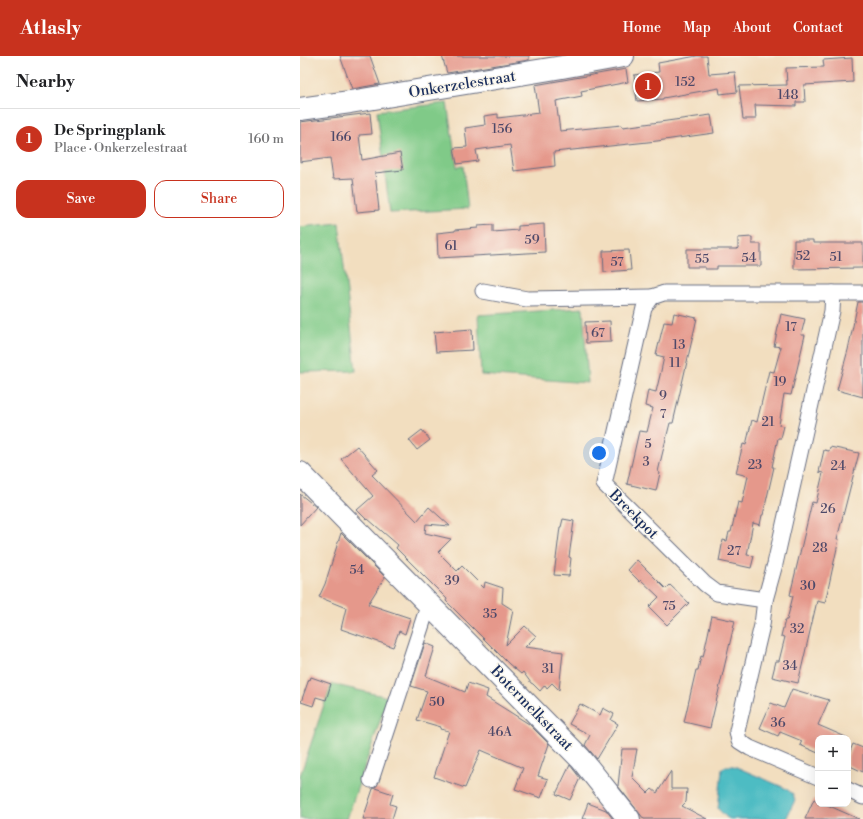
<!DOCTYPE html>
<html lang="en">
<head>
<meta charset="utf-8">
<style>
  body { margin:0; font-family:"Libre Bodoni",serif; background:#f2f2f2; color:#202124 }
  .controls { position:absolute; right:12px; bottom:12px; display:grid; overflow:hidden; border-radius:8px; box-shadow:0 4px 16px #0002 }
  .controls button { width:36px; height:36px; display:grid; place-items:center; padding:0; border:0; border-bottom:1px solid #e0e0e0; background:#fff; color:#202124; font:20px sans-serif }
  .you { position:absolute; left:299px; top:397px; width:14px; height:14px; margin:-10px; border:3px solid #fff; border-radius:50%; background:#1a73e8; box-shadow:0 0 0 6px #1a73e833 }
  .badge { display:grid; place-items:center; width:26px; height:26px; border-radius:50%; background:#c8321e; color:#fff; font-size:13px; font-weight:700 }
  .pin { position:absolute; translate:-50% -50%; border:2px solid #fff; box-shadow:0 1px 4px #0006 }
  .list { margin:0; padding:0; list-style:none }
  h2 { display:flex; justify-content:space-between; align-items:center; height:52px; margin:0; padding:0 16px; font-size:17px }
  h2 small { font-size:13px; font-weight:400; color:#757577 }
  .list li { display:grid; grid-template-columns:26px 1fr auto; gap:12px; align-items:center; box-sizing:border-box; height:60px; padding:0 16px; border-top:1px solid #e0e0e0 }
  .list b { display:block; font-size:15px; white-space:nowrap }
  .list p { margin:0; font-size:13px; white-space:nowrap; color:#757577 }
  .list em { font-size:13px; font-style:normal; color:#757577 }
  .actions { display:flex; gap:8px; padding:12px 16px }
  .actions a { flex:1; padding:9px 0; border:1px solid #c8321e; border-radius:12px; text-align:center; font-size:14px; color:#c8321e }
  .actions .main { background:#c8321e; color:#fff }
  .map { position:relative; flex:none; width:563px; height:763px; overflow:hidden }
  header { display:flex; align-items:center; gap:24px; box-sizing:border-box; height:56px; padding:0 20px; background:#c8321e; color:#fff }
  header strong { font-size:19px }
  nav { display:flex; gap:22px; margin-inline-start:auto; font-size:14px }
  main { display:flex }
  aside { flex:1; background:#fff }
  .map>svg:first-child { display:block }
  .green { fill:#80ca88; stroke:#4e7c73 }
  .water { fill:#4dbcc3; stroke:#347690 }
  .building { fill:#e5988b }
  .lines { fill:none; stroke-linecap:round; stroke-linejoin:round }
  .street-casing { stroke:#666c80; stroke-width:17 }
  .secondary-casing { stroke:#666c80; stroke-width:24 }
  .street { stroke:#fff; stroke-width:15 }
  .secondary { stroke:#fff; stroke-width:22 }
  .labels { text-anchor:middle; stroke-width:3; stroke-linejoin:round; paint-order:stroke }
  .number-label { font-size:13px; fill:#4e4969 }
  .street-label { font-size:15px; fill:#1b2f5e; stroke:#fbf7ec }
</style>
</head>
<body>
<header>
<strong>Atlasly</strong>
<nav><a>Home</a><a>Map</a><a>About</a><a>Contact</a></nav>
</header>
<main>
<aside>
<h2>Nearby<small></small></h2>
<ul class="list">
<li><span class="badge">1</span><div><b>De Springplank</b><p>Place · Onkerzelestraat</p></div><em>160 m</em></li>
</ul>
<div class="actions"><a class="main">Save</a><a>Share</a></div>
</aside>
<div class="map">
<svg width="563" height="763" viewBox="0 0 563 763">
  <rect width="100%" height="100%" fill="#fbf7ec"/>
  <filter id="ink" filterUnits="userSpaceOnUse"><feTurbulence type="fractalNoise" baseFrequency=".025" numOctaves="2"/><feDisplacementMap in="SourceGraphic" scale="8" xChannelSelector="R" yChannelSelector="G"/><feConvolveMatrix kernelMatrix="1 2 1 2 8 2 1 2 1" color-interpolation-filters="sRGB"/></filter>
  <filter id="wash" filterUnits="userSpaceOnUse"><feTurbulence type="fractalNoise" baseFrequency=".012" numOctaves="4" result="noise"/><feDisplacementMap in="SourceGraphic" scale="16" xChannelSelector="R" yChannelSelector="G"/><feGaussianBlur stdDeviation="0.9" result="paint"/><feColorMatrix in="noise" values="0 0 0 0 0 0 0 0 0 0 0 0 0 0 0 0 0 1.4 0 .05"/><feComposite in="paint" operator="in"/></filter>
  <g filter="url(#wash)">
    <rect width="100%" height="100%" fill="#f2debf"/>
    <g class="green">
      <path d="M147,47l10,64 6,-1 5,43 -78,4 -13,-102z"/>
      <path d="M39,167l17,148 -56,1v-145z"/>
      <path d="M283,252l5,75 -107,-8 -3,-60z"/>
      <path d="M31,628l57,13 -41,122h-47v-43z"/>
    </g>
    <path class="water" d="M426,710h8l51,22 8,6 2,6 -9,19h-56l-4,-2 -8,-8 4,-40z"/>
    <g id="blocks">
      <g class="building">
        <path d="M40,0h30l10,28 -28,5z"/>
        <path d="M142,0h87v4l-82,13z"/>
        <path d="M397,0h10l2,18 26,-2 2,20 -17,2 -1,-6 -56,10v1l-26,2 -3,-26 25,-3 -1,-9z"/>
        <path d="M552,2l1,24 -49,3 1,17h-9v4l-41,-1 1,14h-13l-4,-33 48,-1 -1,-17 38,-1 -1,-7z"/>
        <path d="M326,13l2,13 -47,9 1,5 -26,5 4,30 62,-6 1,2 88,-12 3,18 -57,8 -103,11 1,14 -41,5 -4,-26 -34,5 2,11 -21,3 -3,-16 13,-1 -2,-19 20,-3 -1,-9 14,-2v4l41,-5 -4,-28z"/>
        <path d="M70,57l2,21 -13,1 3,25 38,-7 3,17 -28,3 4,37 -22,2 -4,-34 -20,1 -3,-21 -30,4v-40z"/>
        <path d="M244,168l1,28 -107,6 -1,-25 18,-2v-1l23,-2v-2l15,-1v7l25,-2v-4z"/>
        <path d="M452,181v7h9v22h-44v3h-12v-2h-18v-18h50l1,-1v-10z"/>
        <path d="M494,184h19v3h50v25l-69,1z"/>
        <path d="M329,194l2,20 -27,2 -1,-21z"/>
        <path d="M558,246h5v95l-26,-7 11,-40z"/>
        <path d="M374,257l23,5 -24,105h-3l-8,32 -4,17 2,1 -4,18 -29,-7 12,-53 8,1 6,-24 -8,-2 3,-16 8,2 5,-21 3,-14 -8,-2 8,-33 8,1z"/>
        <path d="M481,258l24,5 -4,16h4l-14,60 -7,-1 -5,31 5,1 -3,12h-3l-6,29h2l-11,48h-1l-2,10 -7,-2 -6,32 7,1 -3,12 -32,-7 4,-21 4,1 2,-9h2l7,-30 4,1 6,-27 -12,-3 7,-29 3,1 6,-25 5,2 12,-51 5,1 7,-25 -7,-1z"/>
        <path d="M310,265l1,21 -25,1 -1,-21z"/>
        <path d="M172,273l1,21 -37,2 -2,-20z"/>
        <path d="M122,374l8,10 -13,10 -8,-10z"/>
        <path d="M57,390l21,24 -6,5 45,46 12,-14 21,19 -24,-2 -1,9 26,6 -13,13 19,19 5,-5 22,22 1,-6 18,6 -1,15 11,7 -7,35 19,-19 11,10 -11,11 38,5 -4,38 -7,-7 -5,5 -2,-3 -5,6 -7,-7 -2,-1 -8,-11 -2,2 -12,-10 -63,-63 1,-2 -51,-51 2,-3 -30,-26 -1,1 -10,-10 16,-14 -32,-37z"/>
        <path d="M530,391l29,6 -22,86h2l-14,64 -8,-2 -19,82 -26,-6 4,-16h3l6,-24 -4,-1 4,-16h2l6,-24 -3,-1 22,-93 4,1 7,-30 -4,-1 5,-22 5,1z"/>
        <path d="M0,438l16,13 -16,18z"/>
        <path d="M263,463l11,2 -5,36 2,1 -2,18 -15,-1 6,-48h1z"/>
        <path d="M41,477l44,44 -17,27 42,14 -5,16 -6,-3 -6,16 -52,-18 5,-21 -27,-11 6,-13z"/>
        <path d="M337,504l29,29 4,-4 19,18 -22,22 -18,-18 10,-10 -18,-17 -1,2 -12,-12z"/>
        <path d="M412,560l23,5 -25,107 -26,-6 12,-52h2l3,-14 2,1z"/>
        <path d="M125,587l10,4 -9,29 39,16 3,-9 20,7 -2,7 43,27 20,20 -11,32 10,3 -7,19 -26,-9 8,-21 -42,-18 -16,38 -31,-11 15,-46 -9,-2 1,-2 -24,-7 10,-29 -16,-5z"/>
        <path d="M11,621l20,7 -5,16 -10,-3 -3,9 -12,-4 8,-23 1,1z"/>
        <path d="M492,633l37,11 -11,25 30,13h-30v15l-18,-8 2,-4 -22,-9 -2,4 -18,-8 11,-25 13,5z"/>
        <path d="M280,648l20,11 3,-7 11,6 -3,6 7,4 -21,35 -12,-14 5,-10 -21,-11z"/>
        <path d="M553,688l10,4v24l-15,-7v-9z"/>
        <path d="M322,693h15l-5,28 16,16 4,-4 5,4 14,-22v18h16l-1,13 -4,4 25,13h-63l-26,-33z"/>
        <path d="M270,709l10,13 -10,22 -14,-6z"/>
        <path d="M75,732l18,6 -3,10 6,2 -4,13h-29l10,-30z"/>
        <path d="M514,743l4,2v3h7l34,15h-54z"/>
        <path d="M288,747l18,7 7,9h-31z"/>
      </g>
    </g>
  </g>
  <g filter="url(#ink)">
    <use href="#blocks" fill-opacity="0" stroke="#666c80" stroke-width="1"/>
    <g class="lines">
      <defs>
        <g id="street">
          <path d="M183,235l44,8 125,-2"/>
          <path d="M465,544l-48,-7 -12,-9 -101,-100 40,-176 8,-11 12,-4h169"/>
          <path d="M518,721l-68,-29 -11,-7 -2,-10 25,-106 3,-25 10,-36 57,-253 1,-18h30"/>
          <path d="M71,724l58,-177"/>
          <path d="M548,734l15,7"/>
        </g>
        <g id="secondary">
          <path d="M0,53l50,-7 212,-35 61,-11"/>
          <path d="M0,417l281,286 48,60"/>
        </g>
      </defs>
      <use href="#street" class="street-casing"/>
      <use href="#secondary" class="secondary-casing"/>
      <use href="#street" class="street"/>
      <use href="#secondary" class="secondary"/>
    </g>
  </g>
  <g class="labels">
    <g class="number-label">
      <text x="385" y="30">152</text>
      <text x="488" y="43">148</text>
      <text x="202" y="77">156</text>
      <text x="41" y="85">166</text>
      <text x="232" y="188">59</text>
      <text x="151" y="194">61</text>
      <text x="503" y="204">52</text>
      <text x="536" y="205">51</text>
      <text x="449" y="206">54</text>
      <text x="402" y="207">55</text>
      <text x="317" y="210">57</text>
      <text x="491" y="275">17</text>
      <text x="298" y="281">67</text>
      <text x="379" y="293">13</text>
      <text x="375" y="311">11</text>
      <text x="480" y="330">19</text>
      <text x="363" y="344">9</text>
      <text x="363" y="362">7</text>
      <text x="468" y="370">21</text>
      <text x="348" y="392">5</text>
      <text x="346" y="410">3</text>
      <text x="455" y="413">23</text>
      <text x="538" y="414">24</text>
      <text x="528" y="457">26</text>
      <text x="520" y="496">28</text>
      <text x="434" y="499">27</text>
      <text x="57" y="518">54</text>
      <text x="152" y="529">39</text>
      <text x="508" y="534">30</text>
      <text x="369" y="554">75</text>
      <text x="190" y="562">35</text>
      <text x="497" y="577">32</text>
      <text x="490" y="614">34</text>
      <text x="248" y="617">31</text>
      <text x="137" y="650">50</text>
      <text x="478" y="671">36</text>
      <text x="200" y="680">46A</text>
    </g>
    <g class="street-label">
      <text transform="translate(162 28) rotate(-9)" y="5">Onkerzelestraat</text>
      <text transform="translate(334 458) rotate(45)" y="5">Breekpot</text>
      <text transform="translate(232 652) rotate(46)" y="5">Botermelkstraat</text>
    </g>
  </g>
</svg>
<div class="controls">
<button>+</button>
<button>−</button>
</div>
<div class="you"></div>
<div class="pin badge" style="left:348px;top:30px">1</div>
</div>
</main>
</body>
</html>
